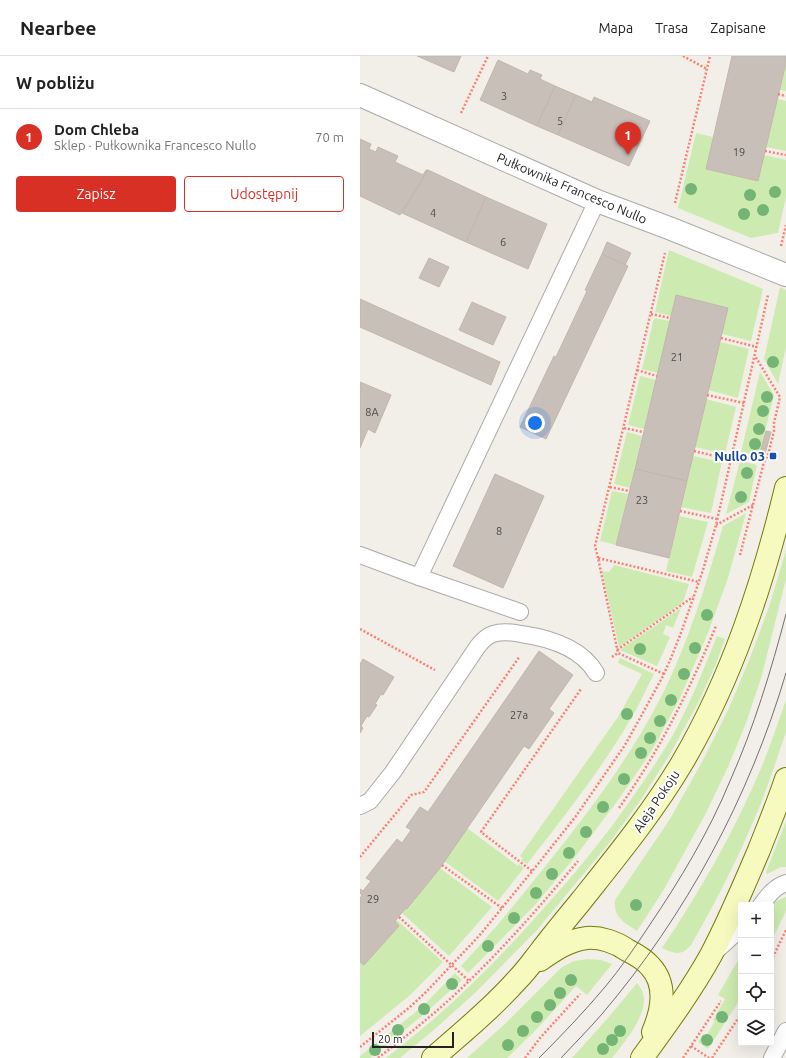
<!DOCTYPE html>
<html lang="pl">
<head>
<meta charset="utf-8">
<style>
  body { margin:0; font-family:Ubuntu,sans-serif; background:#f6f6f6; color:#222 }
  .controls { position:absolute; right:12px; bottom:12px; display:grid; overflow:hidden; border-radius:4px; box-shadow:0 4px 16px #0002 }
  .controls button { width:36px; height:36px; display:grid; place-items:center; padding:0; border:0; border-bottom:1px solid #e0e0e0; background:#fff; color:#222; font:20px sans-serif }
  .scale { position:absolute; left:12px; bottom:10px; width:82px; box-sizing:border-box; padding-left:4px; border:2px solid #222; border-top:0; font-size:11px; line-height:14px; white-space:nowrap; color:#222; -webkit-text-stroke:3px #fff; paint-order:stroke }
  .you { position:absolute; left:175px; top:367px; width:14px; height:14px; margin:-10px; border:3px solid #fff; border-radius:50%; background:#1a73e8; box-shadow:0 0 0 6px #1a73e833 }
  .badge { display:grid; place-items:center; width:26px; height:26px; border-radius:50%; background:#d93025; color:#fff; font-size:13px; font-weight:700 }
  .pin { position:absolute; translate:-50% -33px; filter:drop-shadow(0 1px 2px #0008) }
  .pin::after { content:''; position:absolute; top:21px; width:14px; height:12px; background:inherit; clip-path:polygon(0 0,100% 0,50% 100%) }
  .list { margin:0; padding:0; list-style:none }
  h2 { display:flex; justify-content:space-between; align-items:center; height:52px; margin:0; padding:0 16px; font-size:17px }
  h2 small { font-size:13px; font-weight:400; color:#767676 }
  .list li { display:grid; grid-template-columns:26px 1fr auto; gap:12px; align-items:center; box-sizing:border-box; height:56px; padding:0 16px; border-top:1px solid #e0e0e0 }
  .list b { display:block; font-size:15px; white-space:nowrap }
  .list p { margin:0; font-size:13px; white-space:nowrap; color:#767676 }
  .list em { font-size:13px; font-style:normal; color:#767676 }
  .actions { display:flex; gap:8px; padding:12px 16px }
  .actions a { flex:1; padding:9px 0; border:1px solid #d93025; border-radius:4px; text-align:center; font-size:14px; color:#d93025 }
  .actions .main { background:#d93025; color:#fff }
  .icon { flex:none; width:22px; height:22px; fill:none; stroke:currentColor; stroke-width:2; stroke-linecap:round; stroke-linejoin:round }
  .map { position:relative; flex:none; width:426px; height:1002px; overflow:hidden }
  header { display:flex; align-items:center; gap:24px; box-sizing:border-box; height:56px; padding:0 20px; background:#fff; border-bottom:1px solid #e0e0e0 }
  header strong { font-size:19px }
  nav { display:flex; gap:22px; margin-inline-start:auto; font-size:14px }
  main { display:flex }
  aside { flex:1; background:#fff }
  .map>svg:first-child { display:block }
  .grass { fill:#cdebb0 }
  .building { fill:#c7bfb8; stroke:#c4b6ab }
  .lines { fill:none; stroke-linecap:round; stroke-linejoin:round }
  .lane-casing { stroke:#a9a9a9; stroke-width:18 }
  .street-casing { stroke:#a9a9a9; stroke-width:24 }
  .secondary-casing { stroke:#707d05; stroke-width:24 }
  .path { stroke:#fa8072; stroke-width:2.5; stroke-dasharray:2 2; stroke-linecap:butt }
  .lane { stroke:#fff; stroke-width:16 }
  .street { stroke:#fff; stroke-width:22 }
  .secondary { stroke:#f7fabf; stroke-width:22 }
  .tram { stroke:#707070; stroke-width:1 }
  .tree { fill:#74b475 }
  .transit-dot { fill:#1a4fb4; stroke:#fff; stroke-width:1.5 }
  .labels { text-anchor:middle; stroke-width:4; stroke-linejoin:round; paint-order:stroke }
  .number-label { font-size:11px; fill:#4b4948 }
  .street-label { font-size:13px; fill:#222; stroke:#fff }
  .transit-label { font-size:13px; font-weight:bold; fill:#164399; stroke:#fff; text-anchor:end }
</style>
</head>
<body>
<header>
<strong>Nearbee</strong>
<nav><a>Mapa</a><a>Trasa</a><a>Zapisane</a></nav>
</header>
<main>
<aside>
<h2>W pobliżu<small></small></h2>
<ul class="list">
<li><span class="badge">1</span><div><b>Dom Chleba</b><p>Sklep · Pułkownika Francesco Nullo</p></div><em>70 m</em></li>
</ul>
<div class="actions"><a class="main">Zapisz</a><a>Udostępnij</a></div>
</aside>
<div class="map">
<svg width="426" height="1002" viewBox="0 0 426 1002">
  <rect width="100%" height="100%" fill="#f2efe9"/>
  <g class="grass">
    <path d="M426,7v28l-6,-1z"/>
    <path d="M418,43l8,2v50l-20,-4z"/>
    <path d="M336,77l17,4 -7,32 52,12 6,-26 22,5v37l-8,36 -27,5 -73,-30z"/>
    <path d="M309,194l94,39 -12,52 -29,-7 6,-26 -52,-13 -5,21 -16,-4z"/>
    <path d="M420,231l6,3v57l-8,37 -14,-25z"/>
    <path d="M294,262l16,3 -12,52 -16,-4z"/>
    <path d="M360,286l29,7 -11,49 -30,-8z"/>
    <path d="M400,316l14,23 -15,62 -18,-5z"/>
    <path d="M280,320l16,4 -12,49 -16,-4z"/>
    <path d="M346,343l30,8 -11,47 -30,-7z"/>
    <path d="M267,376l15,4 -12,52 -16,-4z"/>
    <path d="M333,400l29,6 -11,51 -30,-6z"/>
    <path d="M380,405l17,4 -8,37 -23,12z"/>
    <path d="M252,435l16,3 -12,51 -16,-4z"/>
    <path d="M386,457l-18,65 -20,55 -28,65 -25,47 -12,19 -27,39 -41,54 -40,48 -67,68 -7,-7c30,-32 58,-67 86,-102 49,-61 97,-125 128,-197 20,-46 34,-93 48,-141z"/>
    <path d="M319,460l29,6 -16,55 -26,-6z"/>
    <path d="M426,494v29l-24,96 -16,48 -18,44 -23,48 -42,76 -26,40c-13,-9 -24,-13 -22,-31l55,-81 33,-59 26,-52 21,-50 19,-51z"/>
    <path d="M254,509l75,19 -6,18 -64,45 -17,-76 7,1z"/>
    <path d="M321,552l-8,20 -7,-3 -3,9 7,3 -13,29 -37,-16z"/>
    <path d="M357,580l8,3 -9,25 -18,39 -29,53 -27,42 -32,44 -73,88 -62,63 -39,35 -36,30h-14c16,-13 33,-26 49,-40 32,-28 62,-58 91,-90 32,-35 63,-71 91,-109 20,-28 40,-56 57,-86 17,-31 30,-65 43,-97z"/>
    <path d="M260,602l34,16c-8,15 -15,32 -24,46 -30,51 -67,98 -103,144l-6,-4 2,-2 -3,-2 98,-139 24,-43 -24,-11z"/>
    <path d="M426,644v31l-1,4c-9,26 -17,52 -28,78 -19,45 -41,89 -66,132 -9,11 -17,9 -29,3 39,-58 73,-118 100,-182 9,-22 16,-44 24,-66z"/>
    <path d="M426,765v46h-5l-14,7 -1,-2z"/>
    <path d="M107,772l51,38 1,-2 5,4 -26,33 -54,-40z"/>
    <path d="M80,812l52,39 -43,49 -47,-43 4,-5 2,1z"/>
    <path d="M426,841v14l-15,31v-37l7,-5z"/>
    <path d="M37,864l46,42 -34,34 -49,40v-74l4,3 35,-39 -4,-5z"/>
    <path d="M381,899v43l-33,51 -10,-7 5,-8 3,2 9,-15 -2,-1 12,-21 -7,-4z"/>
    <path d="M228,903l13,1 11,4 -25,31 -11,-9 -42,46 -27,26h-40l39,-35 56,-56 12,-6z"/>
    <path d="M95,917l7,7 -39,35 -53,43h-10v-2l62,-49z"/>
    <path d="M277,927c4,5 7,10 7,17 0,19 -20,43 -32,58h-40l36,-40z"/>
  </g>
  <g class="building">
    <path d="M57,0h44l-7,16z"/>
    <path d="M372,0h54v7l-28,118 -52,-12z"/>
    <path d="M138,4l30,14 2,-4 12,5 -2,4 15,7 -18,40 -57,-26z"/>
    <path d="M195,30l21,9 -18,40 -21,-9z"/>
    <path d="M216,39l16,7 2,-5 56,24 -21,45 -71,-31z"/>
    <path d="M0,83l11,5 -2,5 7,3 2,-5 20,9 -3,6 28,13 3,-5h2l-28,45 -40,-19z"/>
    <path d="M68,114l58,27 -20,45 -64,-29z"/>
    <path d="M126,141l61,27 -19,45 -62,-27z"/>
    <path d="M247,186l24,11 -6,12 -23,-11z"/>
    <path d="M242,198l26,12 -82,173 -26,-12 34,-71 2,1 31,-66 -2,-1z"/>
    <path d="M69,202l20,9 -10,20 -20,-9z"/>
    <path d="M316,239l52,13 -41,173 -52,-12z"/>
    <path d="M0,243l140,63 -9,23 -131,-58z"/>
    <path d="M112,246l34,15 -13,28 -34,-15z"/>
    <path d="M0,326l31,13 -16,38 -7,-4 -8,19z"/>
    <path d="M406,375l5,1 -6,22 -5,-1z"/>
    <path d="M275,413l52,12 -18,77 -53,-13z"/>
    <path d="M135,418l49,22 -41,92 -50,-22z"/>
    <path d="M179,595l34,24 -24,34 5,4 -25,36 -5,-3 -84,122 -33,41 -1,-1 -11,13 4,5 -35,39 -4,-3v-64l2,-3 -2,-2v-4l3,2 8,-10 -5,-3 31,-39 5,4 9,-13 -5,-3 14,-20 8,5z"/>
    <path d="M3,603l31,18 -11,18 -2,-1 -6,10 2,1 -8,12 -2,-1 -6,10 2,2 -3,5v-69z"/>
  </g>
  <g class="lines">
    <defs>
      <g id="lane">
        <path d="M0,499l59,22 101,35"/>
        <path d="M59,521l178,-376"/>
        <path d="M0,750l10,-5 23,-29 85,-126c4,-5 9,-10 15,-12 9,-3 18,-2 28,0 28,4 60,13 75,39"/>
        <path d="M401,849c7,-9 13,-18 25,-22"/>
        <path d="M357,894l24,-22"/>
        <path d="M412,1002l14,-27"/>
      </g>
      <path id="street" d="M0,39l237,106 72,27 117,47"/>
      <g id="secondary">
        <path d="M180,904c14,-10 29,-20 47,-22 13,-1 29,4 40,12 8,4 17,9 23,16 18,19 12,45 3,66"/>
        <path d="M73,1002c29,-25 59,-50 85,-79 8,-8 15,-18 22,-27 13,-17 27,-34 41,-51 35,-44 72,-89 101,-138 50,-85 81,-180 104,-275"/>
        <path d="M282,1002c24,-33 49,-67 69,-103 18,-34 33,-70 48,-105 9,-23 19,-47 27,-71"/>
      </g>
    </defs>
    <use href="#lane" class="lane-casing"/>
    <use href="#street" class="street-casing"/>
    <use href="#secondary" class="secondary-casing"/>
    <g class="path">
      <path d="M323,0l24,13"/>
      <path d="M418,38l8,2"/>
      <path d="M101,57l27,-57"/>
      <path d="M405,95l21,4"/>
      <path d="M315,147l35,-147"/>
      <path d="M421,190l5,-21"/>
      <path d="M291,258l19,4"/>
      <path d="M361,282l36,9"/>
      <path d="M277,314l20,6"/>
      <path d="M347,339l37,8"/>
      <path d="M264,372l19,4"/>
      <path d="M334,395l37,9"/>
      <path d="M372,398l32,8"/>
      <path d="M250,431l19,4"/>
      <path d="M320,455l37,8"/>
      <path d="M356,469l37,-20"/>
      <path d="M380,499l24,-93 4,-7 6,-24v-8l6,-26 -25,-41"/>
      <path d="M238,502l-3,-12 70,-293"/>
      <path d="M0,573l75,41"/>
      <path d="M257,594l76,-53"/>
      <path d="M252,601l6,-4"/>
      <path d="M304,618l-46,-21 -20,-95 101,24"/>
      <path d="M259,752c41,-58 70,-117 97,-182"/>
      <path d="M0,801l51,-62 13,-3 96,-136"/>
      <path d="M82,809l60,43"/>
      <path d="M172,815l-51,-39 100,-143"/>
      <path d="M39,861l70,64"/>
      <path d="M411,905l15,-31"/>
      <path d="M331,990l18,12"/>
      <path d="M0,991l50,-40 16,-15 53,-56 59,-72 38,-48 49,-71 14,-25 24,-44 8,-18 10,-25 22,-63 13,-45 26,-114 26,-116"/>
      <path d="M18,1002c32,-25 63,-49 91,-77 39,-38 75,-79 109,-120"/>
      <path d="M165,1002l15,-20 40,-44"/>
      <path d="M323,1002l38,-57"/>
      <path d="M352,1002l29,-44"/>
    </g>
    <use href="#lane" class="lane"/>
    <use href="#street" class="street"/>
    <use href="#secondary" class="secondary"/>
    <g class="tram">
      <path d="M179,1002c23,-23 45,-46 66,-71 16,-19 30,-40 44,-61 31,-46 60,-94 81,-145 24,-54 41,-110 56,-167"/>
      <path d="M201,1002c14,-15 28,-29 41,-44 84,-99 147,-216 184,-341"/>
    </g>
  </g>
  <g class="tree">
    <circle cx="331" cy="133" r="6"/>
    <circle cx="415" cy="136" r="6"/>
    <circle cx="390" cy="139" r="6"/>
    <circle cx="403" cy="154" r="6"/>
    <circle cx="384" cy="158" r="6"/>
    <circle cx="413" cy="306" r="6"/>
    <circle cx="407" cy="341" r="6"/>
    <circle cx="403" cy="355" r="6"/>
    <circle cx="399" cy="373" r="6"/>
    <circle cx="395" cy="388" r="6"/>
    <circle cx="387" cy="417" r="6"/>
    <circle cx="381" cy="441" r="6"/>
    <circle cx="347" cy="559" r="6"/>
    <circle cx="335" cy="592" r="6"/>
    <circle cx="280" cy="593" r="6"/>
    <circle cx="324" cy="618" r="6"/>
    <circle cx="311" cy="644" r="6"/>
    <circle cx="267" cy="658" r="6"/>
    <circle cx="300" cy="665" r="6"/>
    <circle cx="290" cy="682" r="6"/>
    <circle cx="281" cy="697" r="6"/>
    <circle cx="264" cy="723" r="6"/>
    <circle cx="243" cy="751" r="6"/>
    <circle cx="226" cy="776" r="6"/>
    <circle cx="209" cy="797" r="6"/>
    <circle cx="192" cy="818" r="6"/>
    <circle cx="176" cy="837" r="6"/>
    <circle cx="276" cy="849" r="6"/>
    <circle cx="154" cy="862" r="6"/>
    <circle cx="128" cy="890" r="6"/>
    <circle cx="211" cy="924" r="6"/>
    <circle cx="92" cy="928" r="6"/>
    <circle cx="200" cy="937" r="6"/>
    <circle cx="190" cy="949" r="6"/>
    <circle cx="64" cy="953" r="6"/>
    <circle cx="177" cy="961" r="6"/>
    <circle cx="362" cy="961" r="6"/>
    <circle cx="38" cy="974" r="6"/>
    <circle cx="163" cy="975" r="6"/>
    <circle cx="260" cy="975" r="6"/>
    <circle cx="252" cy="984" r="6"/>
    <circle cx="347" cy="984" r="6"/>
    <circle cx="148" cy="989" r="6"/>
    <circle cx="243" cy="993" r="6"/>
    <circle cx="15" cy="994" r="6"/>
  </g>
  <rect class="transit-dot" x="409" y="396" width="8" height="8" rx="2"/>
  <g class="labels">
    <g class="number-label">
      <text x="144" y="44">3</text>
      <text x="200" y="69">5</text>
      <text x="379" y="100">19</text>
      <text x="73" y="161">4</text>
      <text x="143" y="190">6</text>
      <text x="317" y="305">21</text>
      <text x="12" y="360">8A</text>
      <text x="282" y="448">23</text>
      <text x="139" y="479">8</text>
      <text x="159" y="663">27a</text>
      <text x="13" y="847">29</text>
    </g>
    <g class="street-label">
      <text transform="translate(212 132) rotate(23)" y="5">Pułkownika Francesco Nullo</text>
      <text transform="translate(296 745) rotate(-56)" y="5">Aleja Pokoju</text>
    </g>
    <g class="transit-label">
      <text x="405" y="405">Nullo 03</text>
    </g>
  </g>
</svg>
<div class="controls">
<button>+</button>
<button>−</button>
<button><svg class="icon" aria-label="locate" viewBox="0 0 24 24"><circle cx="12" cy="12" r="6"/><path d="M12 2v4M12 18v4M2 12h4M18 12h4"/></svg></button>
<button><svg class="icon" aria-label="layers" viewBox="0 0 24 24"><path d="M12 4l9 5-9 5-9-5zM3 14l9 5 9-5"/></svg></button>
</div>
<div class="scale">20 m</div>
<div class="you"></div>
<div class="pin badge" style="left:268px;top:99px">1</div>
</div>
</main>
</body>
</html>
